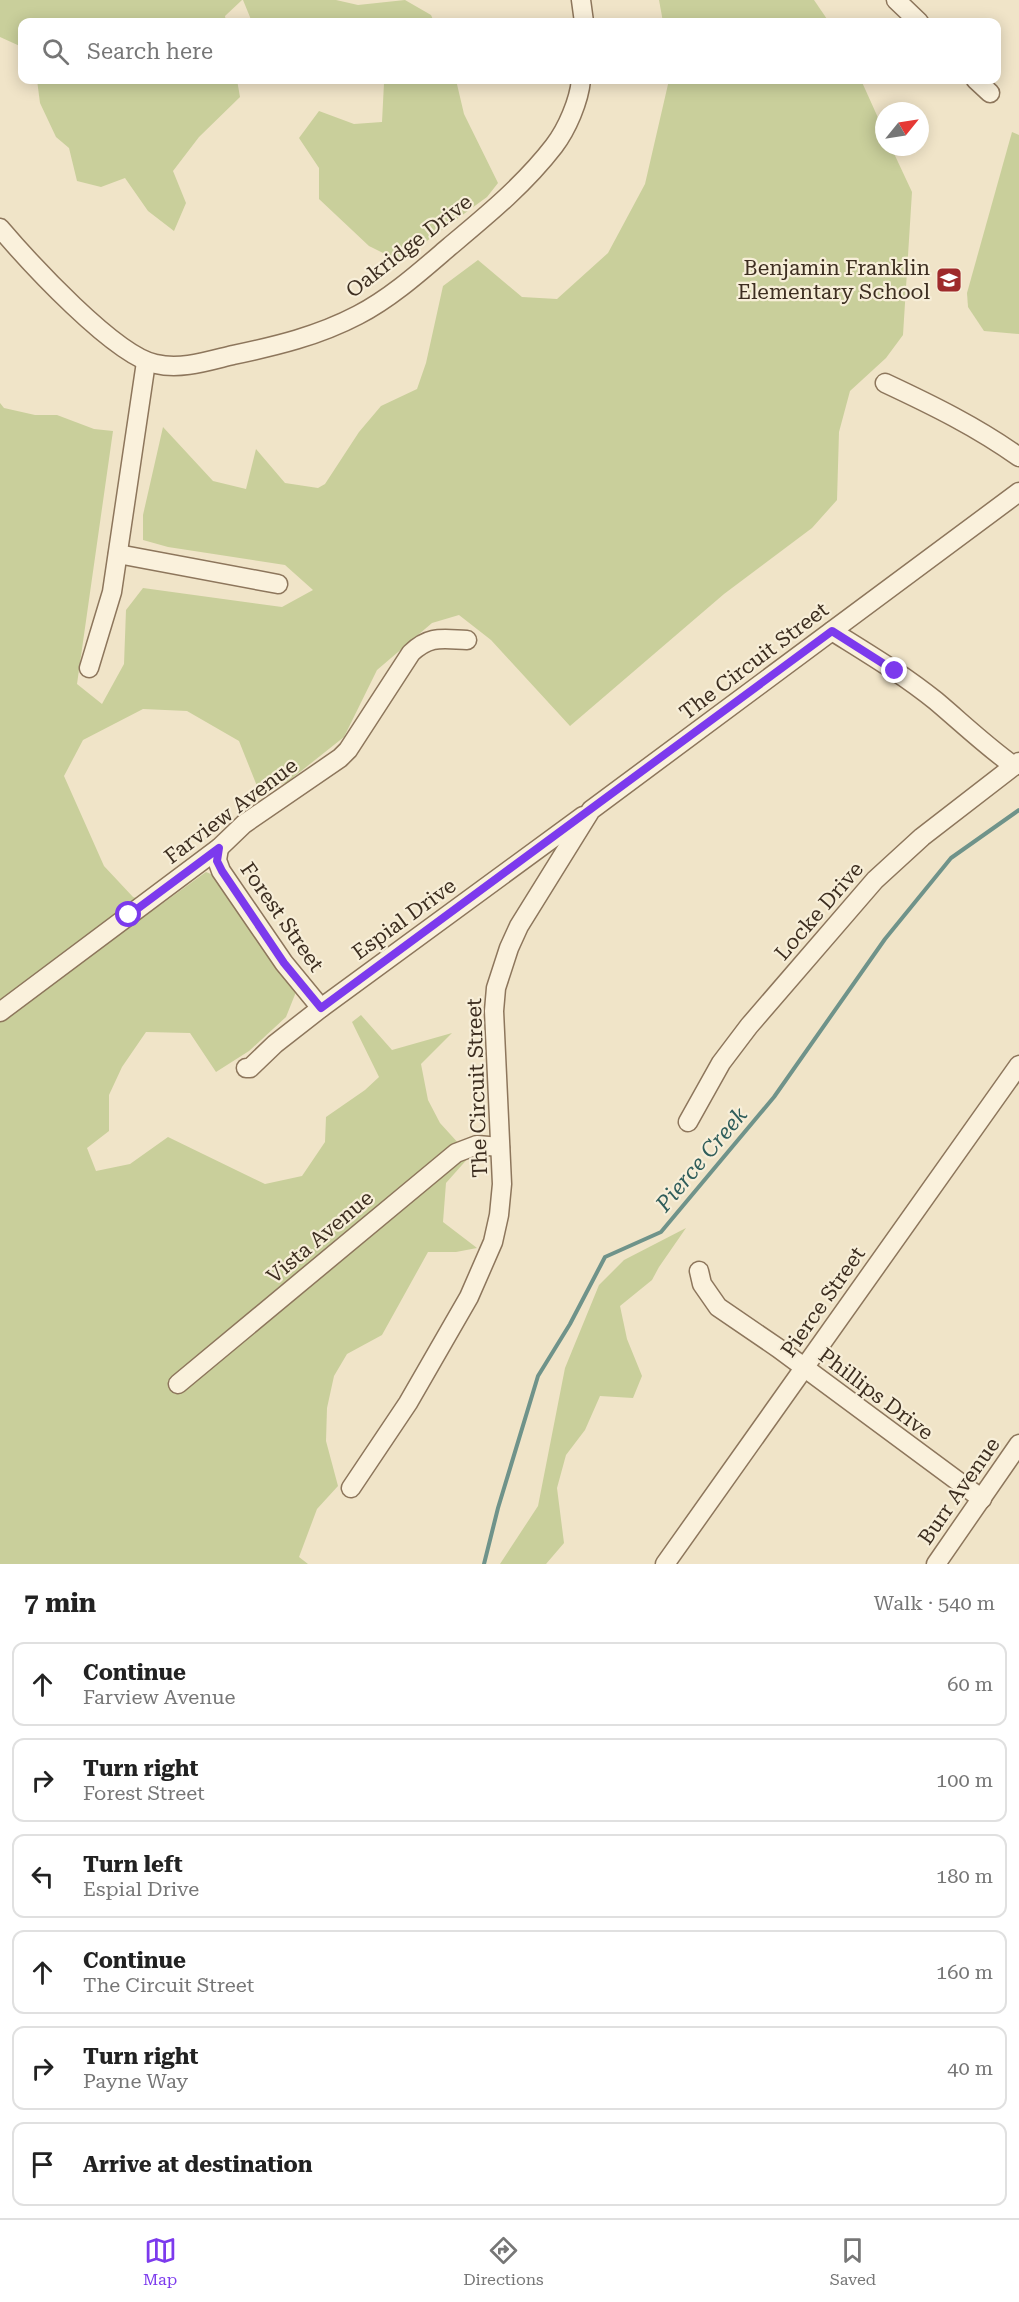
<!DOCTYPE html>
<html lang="en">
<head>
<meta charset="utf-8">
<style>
  body { margin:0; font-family:"Roboto Serif",serif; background:#f6f6f6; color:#222 }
  .compass { position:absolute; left:875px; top:102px; width:54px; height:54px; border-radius:50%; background:#fff; box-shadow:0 3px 15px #0003; rotate:60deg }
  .stop { position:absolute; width:18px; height:18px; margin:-14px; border:4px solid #7c3aed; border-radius:50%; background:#fff }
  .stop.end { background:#7c3aed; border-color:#fff; box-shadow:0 2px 6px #0008 }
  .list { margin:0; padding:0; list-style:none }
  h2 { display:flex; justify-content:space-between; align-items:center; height:78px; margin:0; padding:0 24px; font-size:26px }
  h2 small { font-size:20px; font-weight:400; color:#767676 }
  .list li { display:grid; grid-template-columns:39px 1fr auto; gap:18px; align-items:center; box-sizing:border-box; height:84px; margin:0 12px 12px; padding:0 12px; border:2px solid #e0e0e0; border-radius:12px }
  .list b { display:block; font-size:22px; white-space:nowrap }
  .list p { margin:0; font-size:20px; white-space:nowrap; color:#767676 }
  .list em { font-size:20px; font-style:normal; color:#767676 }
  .icon { flex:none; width:33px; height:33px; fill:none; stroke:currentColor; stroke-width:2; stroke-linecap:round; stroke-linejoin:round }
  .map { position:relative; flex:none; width:1019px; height:1564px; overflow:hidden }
  .search { position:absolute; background:#fff; box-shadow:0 3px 15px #0003; left:18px; right:18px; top:18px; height:66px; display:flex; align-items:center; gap:15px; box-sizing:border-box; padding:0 21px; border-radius:12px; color:#767676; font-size:22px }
  .sheet { height:654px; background:#fff }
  nav { display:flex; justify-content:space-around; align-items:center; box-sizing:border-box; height:84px; border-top:2px solid #e0e0e0; background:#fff; font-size:16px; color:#767676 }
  nav a { display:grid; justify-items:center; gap:3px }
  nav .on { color:#7c3aed }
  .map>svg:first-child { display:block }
  .green { fill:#c9cf9b }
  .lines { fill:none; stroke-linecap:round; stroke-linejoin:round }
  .stream { stroke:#6f938a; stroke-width:4 }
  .minor-casing { stroke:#8d765c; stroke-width:21 }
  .minor { stroke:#faf1dc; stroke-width:18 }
  .route { stroke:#7c3aed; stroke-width:8 }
  .labels { text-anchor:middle; stroke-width:4.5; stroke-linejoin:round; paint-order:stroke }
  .street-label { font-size:21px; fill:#3d2e20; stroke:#f7eed8 }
  .poi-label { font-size:21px; fill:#3d2e20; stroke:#f7eed8; text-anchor:end }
  .water-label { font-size:22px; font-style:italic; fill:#2f5d5a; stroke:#f7eed8 }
</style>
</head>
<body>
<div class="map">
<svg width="1019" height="1564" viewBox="0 0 1019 1564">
  <rect width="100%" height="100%" fill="#f0e4c8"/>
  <g class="green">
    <path d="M0,0h242l-17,16 1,6h-204v25l-22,-10z"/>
    <path d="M243,0h93l22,5 47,-5 26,15 3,7h-182z"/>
    <path d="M659,0h155l15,22h-166z"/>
    <path d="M37,80h200l3,17 -41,40 -26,34 13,32 -12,28 -26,-20 -23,-33 -24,9 -24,-6 -8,-33 -13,-11 -16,-34z"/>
    <path d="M382,80h74l8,34 34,69 -11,14 -78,57 -14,5 -26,-13 -50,-47v-31l-20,-30 20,-27 35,13 28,-2 2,-39z"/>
    <path d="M669,80h192l23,51v16h7l21,45 -9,143 -17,23 -36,33 -11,41 -2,68 -25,28 -88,66 -154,132 -79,-86 -32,-25 -27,8 -55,47 -33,67 -58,46 -29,3 -18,-45 -52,-30 -44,-2 -60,31 -19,36 40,90 29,31 26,9 47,-34 12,5 78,115 -10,25 -37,34 -33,21 -26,-39 -44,-1 -24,35 -13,28v36l-22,17 9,23 34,-7 38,-27 97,47 37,-8 23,-34 1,-25 39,-27 14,-13 -27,-55 9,-7 31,35 60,-17 -31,31 7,36 12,23 30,33 -24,27 -3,39 34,26 -21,4h-28l-46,83 -35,19 -13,22 -7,32 -1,33 12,45 -21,23 -18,48 9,7h-308v-1161l4,5 31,7h22l37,14 19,2 -36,253 25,20 22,-40 2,-54 17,-22 139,19 31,-17 -28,-25 -117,-18 -25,-7v-25l20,-88 50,54 33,8 10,-40 29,34 33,5 7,-4 34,-52 22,-26 36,-17 9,-26 17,-77 35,-26 44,37 35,2 51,-46 37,-69z"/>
    <path d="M1012,132l7,3v199l-35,-3 -16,-24 -1,-14z"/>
    <path d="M686,1228l-27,39 -7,13 -32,26 7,33 15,37 -9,22 -33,-2 -15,34 -19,25 -9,33 7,55 -18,21h-46l38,-58 27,-138 34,-83 25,-25z"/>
  </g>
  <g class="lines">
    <path class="stream" d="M484,1564l14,-56 40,-132 32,-52 35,-67 56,-25 113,-135 111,-158 66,-81 68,-48"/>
    <defs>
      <g id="minor">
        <path d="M581,0l3,22"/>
        <path d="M896,0l23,22"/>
        <path d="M976,80l14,13"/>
        <path d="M0,228c29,34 115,128 156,136 25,6 52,-3 77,-9 43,-9 85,-19 125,-40 33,-17 63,-44 91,-68 37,-31 75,-62 105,-101 13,-17 25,-45 27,-66"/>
        <path d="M885,383c47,22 92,44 134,74"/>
        <path d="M118,554l160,30"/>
        <path d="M832,631c35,22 72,44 104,70 26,22 50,45 78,65"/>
        <path d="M89,668l23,-76 34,-230"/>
        <path d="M219,848l-2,12 4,11 63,92 37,45"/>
        <path d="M0,1012l219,-164 25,-24 96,-66 8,-8 63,-97c19,-18 31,-14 56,-13"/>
        <path d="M246,1068h4l25,-24 46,-36 262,-192"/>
        <path d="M688,1122l33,-59 28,-37 126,-146 47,-43 97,-75"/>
        <path d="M699,1271l3,13 16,23 60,41 204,151"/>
        <path d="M178,1384l278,-231 21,-8 23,2"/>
        <path d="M351,1488l57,-85 61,-106 24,-55 6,-27 3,-31 -8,-173 2,-23 13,-40 10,-22 72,-116 428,-318"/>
        <path d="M665,1564l354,-499"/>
        <path d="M936,1564l83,-120"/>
      </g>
    </defs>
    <use href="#minor" class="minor-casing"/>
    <use href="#minor" class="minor"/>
  </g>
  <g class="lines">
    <path class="route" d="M129,915l90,-67 -2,13 5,10 62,92 37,45 511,-377 63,40"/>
  </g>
  <defs>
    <symbol id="school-square" viewBox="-11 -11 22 22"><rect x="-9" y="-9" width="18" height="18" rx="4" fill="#9e2a2b" stroke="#f7eed8"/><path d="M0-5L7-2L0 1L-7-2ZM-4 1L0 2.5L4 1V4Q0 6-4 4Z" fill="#fff"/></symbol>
  </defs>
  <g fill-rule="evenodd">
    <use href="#school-square" x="934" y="265" width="30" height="30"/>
  </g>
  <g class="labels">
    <g class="street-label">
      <text transform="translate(409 246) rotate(-38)" y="7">Oakridge Drive</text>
      <text transform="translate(754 661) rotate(-37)" y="7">The Circuit Street</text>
      <text transform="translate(231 811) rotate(-37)" y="7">Farview Avenue</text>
      <text transform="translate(819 911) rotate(-49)" y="7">Locke Drive</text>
      <text transform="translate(282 917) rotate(55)" y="7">Forest Street</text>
      <text transform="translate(404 919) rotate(-36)" y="7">Espial Drive</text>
      <text transform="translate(477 1088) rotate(-92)" y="7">The Circuit Street</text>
      <text transform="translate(320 1237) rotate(-40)" y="7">Vista Avenue</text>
      <text transform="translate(823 1302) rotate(-55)" y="7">Pierce Street</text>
      <text transform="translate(876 1394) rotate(37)" y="7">Phillips Drive</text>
      <text transform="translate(959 1491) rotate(-55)" y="7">Burr Avenue</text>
    </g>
    <g class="poi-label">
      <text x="930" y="275">Benjamin Franklin<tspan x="930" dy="24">Elementary School</tspan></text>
    </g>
    <g class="water-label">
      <text transform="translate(701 1159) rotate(-50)" y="8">Pierce Creek</text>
    </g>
  </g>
</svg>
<svg class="compass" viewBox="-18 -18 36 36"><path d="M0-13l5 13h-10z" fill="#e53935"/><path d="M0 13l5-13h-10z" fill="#767676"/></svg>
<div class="stop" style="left:129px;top:915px"></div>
<div class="stop end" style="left:895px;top:671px"></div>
<div class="search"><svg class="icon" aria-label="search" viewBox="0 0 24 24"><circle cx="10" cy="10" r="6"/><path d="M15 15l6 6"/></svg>Search here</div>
</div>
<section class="sheet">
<h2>7 min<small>Walk · 540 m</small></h2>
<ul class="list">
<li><svg class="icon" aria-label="ahead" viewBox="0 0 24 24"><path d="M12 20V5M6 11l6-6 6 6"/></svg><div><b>Continue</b><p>Farview Avenue</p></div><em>60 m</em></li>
<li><svg class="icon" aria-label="right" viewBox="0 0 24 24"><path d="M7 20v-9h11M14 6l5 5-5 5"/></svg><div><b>Turn right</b><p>Forest Street</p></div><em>100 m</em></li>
<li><svg class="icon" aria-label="left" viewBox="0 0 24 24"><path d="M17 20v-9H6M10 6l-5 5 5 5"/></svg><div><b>Turn left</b><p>Espial Drive</p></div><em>180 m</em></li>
<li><svg class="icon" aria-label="ahead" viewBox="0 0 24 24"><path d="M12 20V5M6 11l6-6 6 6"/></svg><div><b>Continue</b><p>The Circuit Street</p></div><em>160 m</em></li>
<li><svg class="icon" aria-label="right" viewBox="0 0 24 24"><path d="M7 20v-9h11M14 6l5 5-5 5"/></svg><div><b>Turn right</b><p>Payne Way</p></div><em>40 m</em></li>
<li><svg class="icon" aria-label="arrive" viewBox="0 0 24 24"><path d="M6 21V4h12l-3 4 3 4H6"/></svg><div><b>Arrive at destination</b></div></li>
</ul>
</section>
<nav>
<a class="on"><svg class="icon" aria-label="map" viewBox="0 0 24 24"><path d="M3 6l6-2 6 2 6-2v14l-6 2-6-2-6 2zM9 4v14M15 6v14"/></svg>Map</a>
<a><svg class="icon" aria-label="directions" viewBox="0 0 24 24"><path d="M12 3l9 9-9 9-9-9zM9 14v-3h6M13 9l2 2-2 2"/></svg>Directions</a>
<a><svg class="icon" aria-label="saved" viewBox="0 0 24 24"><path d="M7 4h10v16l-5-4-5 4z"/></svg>Saved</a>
</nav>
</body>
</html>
